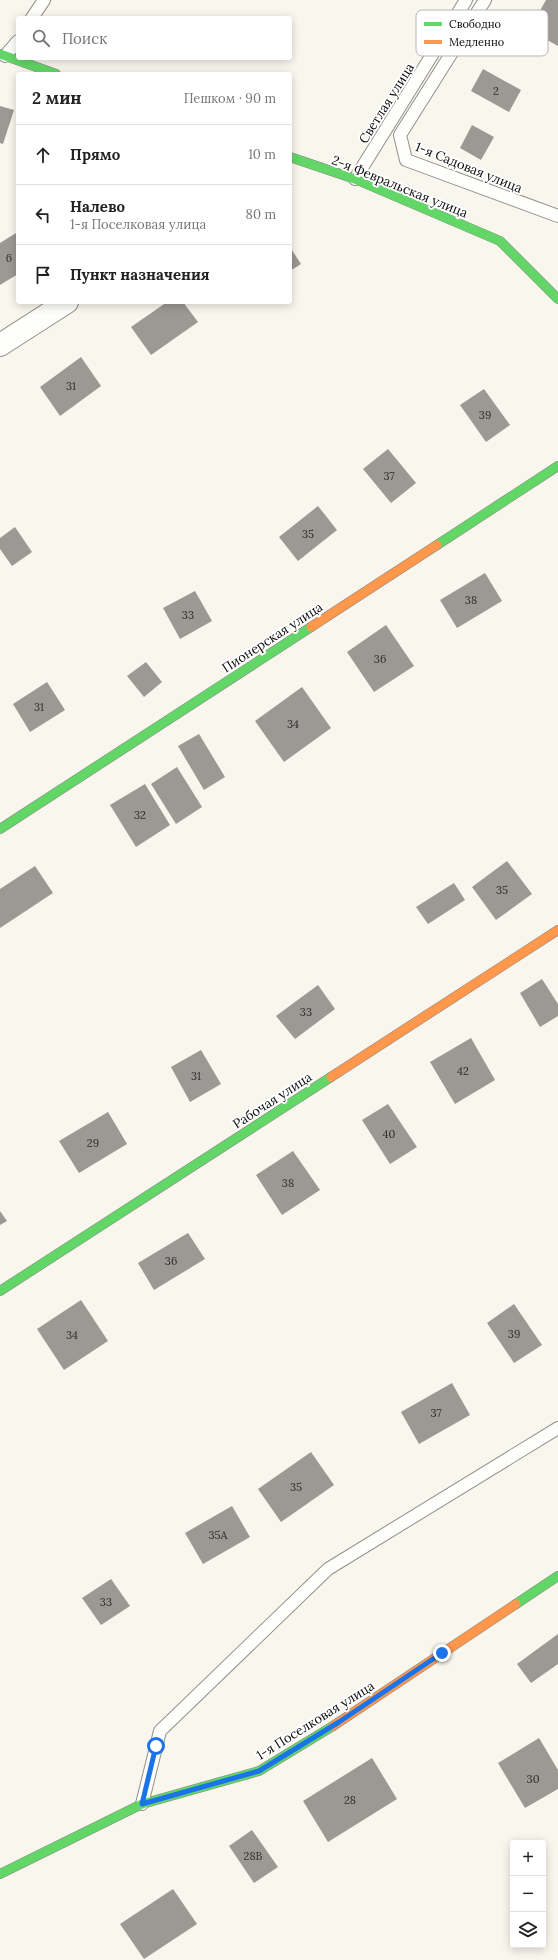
<!DOCTYPE html>
<html lang="ru">
<head>
<meta charset="utf-8">
<style>
  body { margin:0; font-family:Lora,serif; background:#f6f6f6; color:#222 }
  .controls { position:absolute; right:12px; bottom:12px; display:grid; overflow:hidden; border-radius:4px; box-shadow:0 2px 10px #0003 }
  .controls button { width:36px; height:36px; display:grid; place-items:center; padding:0; border:0; border-bottom:1px solid #e0e0e0; background:#fff; color:#222; font:20px sans-serif }
  .stop { position:absolute; width:12px; height:12px; margin:-9px; border:3px solid #1a73e8; border-radius:50%; background:#fff }
  .stop.end { background:#1a73e8; border-color:#fff; box-shadow:0 1px 4px #0008 }
  .list { margin:0; padding:0; list-style:none }
  h2 { display:flex; justify-content:space-between; align-items:center; height:52px; margin:0; padding:0 16px; font-size:17px }
  h2 small { font-size:13px; font-weight:400; color:#767676 }
  .list li { display:grid; grid-template-columns:26px 1fr auto; gap:12px; align-items:center; box-sizing:border-box; height:60px; padding:0 16px; border-top:1px solid #e0e0e0 }
  .list b { display:block; font-size:15px; white-space:nowrap }
  .list p { margin:0; font-size:13px; white-space:nowrap; color:#767676 }
  .list em { font-size:13px; font-style:normal; color:#767676 }
  .icon { flex:none; width:22px; height:22px; fill:none; stroke:currentColor; stroke-width:2; stroke-linecap:round; stroke-linejoin:round }
  .map { position:relative; flex:none; width:558px; height:1960px; overflow:hidden }
  .search { position:absolute; background:#fff; box-shadow:0 2px 10px #0003; left:16px; top:16px; width:276px; height:44px; display:flex; align-items:center; gap:10px; box-sizing:border-box; padding:0 14px; border-radius:4px; color:#767676; font-size:15px }
  .panel { position:absolute; background:#fff; box-shadow:0 2px 10px #0003; left:16px; top:72px; width:276px; height:232px; border-radius:4px }
  .map>svg:first-child { display:block }
  .building { fill:#9c9894 }
  .lines { fill:none; stroke-linecap:round; stroke-linejoin:round }
  .lane-casing { stroke:#92908c; stroke-width:14 }
  .street-casing { stroke:#92908c; stroke-width:24 }
  .fast-casing { stroke:#888783; stroke-width:10 }
  .slow-casing { stroke:#888783; stroke-width:10 }
  .lane { stroke:#fefefc; stroke-width:12 }
  .street { stroke:#fefefc; stroke-width:22 }
  .fast { stroke:#63d668; stroke-width:9 }
  .slow { stroke:#ff974d; stroke-width:9 }
  .route { stroke:#1a73e8; stroke-width:5 }
  .labels { text-anchor:middle; stroke-width:4; stroke-linejoin:round; paint-order:stroke }
  .number-label { font-size:11px; fill:#2e2e2c }
  .street-label { font-size:13px; fill:#0a0a0a; stroke:#fff }
  .key { fill:#fff; stroke:#b6b6b6; stroke-width:1 }
  .key-label { font-size:11px; fill:#0a0a0a }
</style>
</head>
<body>
<div class="map">
<svg width="558" height="1960" viewBox="0 0 558 1960">
  <rect width="100%" height="100%" fill="#f9f6ed"/>
  <g class="building">
    <path d="M546,0h12v46l-29,-16z"/>
    <path d="M483,69l38,21 -12,22 -38,-21z"/>
    <path d="M0,106l14,4 -11,34 -3,-1z"/>
    <path d="M472,125l22,12 -13,23 -21,-12z"/>
    <path d="M16,233l2,3v38l-18,11v-42z"/>
    <path d="M290,247l11,17 -11,7z"/>
    <path d="M167,302h16l15,20 -47,33 -20,-28z"/>
    <path d="M81,357l20,29 -41,30 -20,-29z"/>
    <path d="M484,389l26,36 -24,17 -26,-37z"/>
    <path d="M388,449l28,34 -25,20 -28,-34z"/>
    <path d="M318,506l19,24 -39,31 -19,-24z"/>
    <path d="M15,527l17,25 -20,14 -12,-17v-11z"/>
    <path d="M485,573l17,28 -45,27 -17,-28z"/>
    <path d="M195,591l17,30 -32,18 -17,-31z"/>
    <path d="M386,625l28,41 -40,26 -27,-40z"/>
    <path d="M146,662l16,20 -18,15 -17,-21z"/>
    <path d="M47,682l18,28 -35,22 -17,-28z"/>
    <path d="M302,687l29,41 -47,34 -29,-41z"/>
    <path d="M199,734l26,43 -21,13 -26,-44z"/>
    <path d="M177,767l25,40 -26,17 -25,-40z"/>
    <path d="M145,784l25,41 -34,22 -26,-42z"/>
    <path d="M507,861l25,33 -36,26 -24,-33z"/>
    <path d="M35,866l18,27 -53,35v-39z"/>
    <path d="M454,883l11,17 -37,24 -12,-17z"/>
    <path d="M542,979l16,25v12l-18,11 -20,-34z"/>
    <path d="M318,985l17,24 -40,30 -19,-23z"/>
    <path d="M471,1038l24,42 -40,24 -25,-42z"/>
    <path d="M201,1050l20,34 -31,18 -19,-35z"/>
    <path d="M388,1104l29,43 -27,17 -28,-44z"/>
    <path d="M108,1112l19,32 -48,29 -20,-32z"/>
    <path d="M293,1151l27,39 -38,25 -26,-40z"/>
    <path d="M0,1211l7,10 -7,4z"/>
    <path d="M188,1233l17,26 -51,31 -16,-27z"/>
    <path d="M81,1300l27,41 -44,29 -27,-41z"/>
    <path d="M514,1304l28,41 -28,18 -27,-40z"/>
    <path d="M452,1383l18,32 -51,29 -18,-32z"/>
    <path d="M311,1452l23,33 -53,37 -23,-33z"/>
    <path d="M232,1506l18,31 -47,27 -18,-31z"/>
    <path d="M111,1579l19,27 -29,19 -19,-27z"/>
    <path d="M558,1634v30l-27,19 -14,-19z"/>
    <path d="M539,1738l19,32v19l-33,19 -27,-45z"/>
    <path d="M372,1758l25,41 -69,43 -25,-41z"/>
    <path d="M252,1830l26,37 -24,16 -25,-37z"/>
    <path d="M173,1889l24,35 -53,35 -24,-35z"/>
  </g>
  <g class="lines">
    <defs>
      <g id="lane">
        <path d="M485,0l-85,135 6,25 152,56"/>
        <path d="M32,18l12,-18"/>
        <path d="M5,56l13,-15"/>
        <path d="M355,179l111,-179"/>
        <path d="M142,1804l18,-73 168,-162 230,-141"/>
      </g>
      <path id="street" d="M0,345l67,-43"/>
      <g id="fast">
        <path d="M0,54l56,20"/>
        <path d="M290,157l65,22 145,62 58,58"/>
        <path d="M437,545l121,-79"/>
        <path d="M0,829l311,-202"/>
        <path d="M0,1291l331,-214"/>
        <path d="M516,1604l42,-28"/>
        <path d="M0,1874l142,-70 117,-33 74,-45"/>
      </g>
      <g id="slow">
        <path d="M311,627l126,-82"/>
        <path d="M331,1077l227,-147"/>
        <path d="M333,1726l183,-122"/>
      </g>
    </defs>
    <use href="#lane" class="lane-casing"/>
    <use href="#street" class="street-casing"/>
    <use href="#fast" class="fast-casing"/>
    <use href="#slow" class="slow-casing"/>
    <use href="#lane" class="lane"/>
    <use href="#street" class="street"/>
    <use href="#fast" class="fast"/>
    <use href="#slow" class="slow"/>
  </g>
  <g class="lines">
    <path class="route" d="M156,1746l-14,58 117,-33 80,-49 103,-69"/>
  </g>
  <g class="labels">
    <g class="number-label">
      <text x="496" y="95">2</text>
      <text x="9" y="262">6</text>
      <text x="71" y="390">31</text>
      <text x="485" y="419">39</text>
      <text x="389" y="480">37</text>
      <text x="308" y="538">35</text>
      <text x="471" y="604">38</text>
      <text x="188" y="619">33</text>
      <text x="380" y="663">36</text>
      <text x="39" y="711">31</text>
      <text x="293" y="728">34</text>
      <text x="140" y="819">32</text>
      <text x="502" y="894">35</text>
      <text x="306" y="1016">33</text>
      <text x="463" y="1075">42</text>
      <text x="196" y="1080">31</text>
      <text x="389" y="1138">40</text>
      <text x="93" y="1147">29</text>
      <text x="288" y="1187">38</text>
      <text x="171" y="1265">36</text>
      <text x="514" y="1338">39</text>
      <text x="72" y="1339">34</text>
      <text x="436" y="1417">37</text>
      <text x="296" y="1491">35</text>
      <text x="218" y="1539">35А</text>
      <text x="106" y="1606">33</text>
      <text x="533" y="1783">30</text>
      <text x="350" y="1804">28</text>
      <text x="253" y="1860">28В</text>
    </g>
    <g class="street-label">
      <text transform="translate(386 103) rotate(-58)" y="5">Светлая улица</text>
      <text transform="translate(469 167) rotate(22)" y="5">1-я Садовая улица</text>
      <text transform="translate(400 186) rotate(22)" y="5">2-я Февральская улица</text>
      <text transform="translate(272 637) rotate(-33)" y="5">Пионерская улица</text>
      <text transform="translate(272 1100) rotate(-33)" y="5">Рабочая улица</text>
      <text transform="translate(315 1720) rotate(-32)" y="5">1-я Поселковая улица</text>
    </g>
  </g>
  <rect x="416" y="10" width="132" height="46" rx="6" class="key"/>
  <rect x="424" y="22" width="18" height="4" fill="#63d668"/>
  <rect x="424" y="40" width="18" height="4" fill="#ff974d"/>
  <g class="key-label">
    <text x="449" y="28">Свободно</text>
    <text x="449" y="46">Медленно</text>
  </g>
</svg>
<div class="controls">
<button>+</button>
<button>−</button>
<button><svg class="icon" aria-label="layers" viewBox="0 0 24 24"><path d="M12 4l9 5-9 5-9-5zM3 14l9 5 9-5"/></svg></button>
</div>
<div class="stop" style="left:156px;top:1746px"></div>
<div class="stop end" style="left:442px;top:1653px"></div>
<div class="search"><svg class="icon" aria-label="search" viewBox="0 0 24 24"><circle cx="10" cy="10" r="6"/><path d="M15 15l6 6"/></svg>Поиск</div>
<section class="panel">
<h2>2 мин<small>Пешком · 90 m</small></h2>
<ul class="list">
<li><svg class="icon" aria-label="ahead" viewBox="0 0 24 24"><path d="M12 20V5M6 11l6-6 6 6"/></svg><div><b>Прямо</b></div><em>10 m</em></li>
<li><svg class="icon" aria-label="left" viewBox="0 0 24 24"><path d="M17 20v-9H6M10 6l-5 5 5 5"/></svg><div><b>Налево</b><p>1-я Поселковая улица</p></div><em>80 m</em></li>
<li><svg class="icon" aria-label="arrive" viewBox="0 0 24 24"><path d="M6 21V4h12l-3 4 3 4H6"/></svg><div><b>Пункт назначения</b></div></li>
</ul>
</section>
</div>
</body>
</html>
